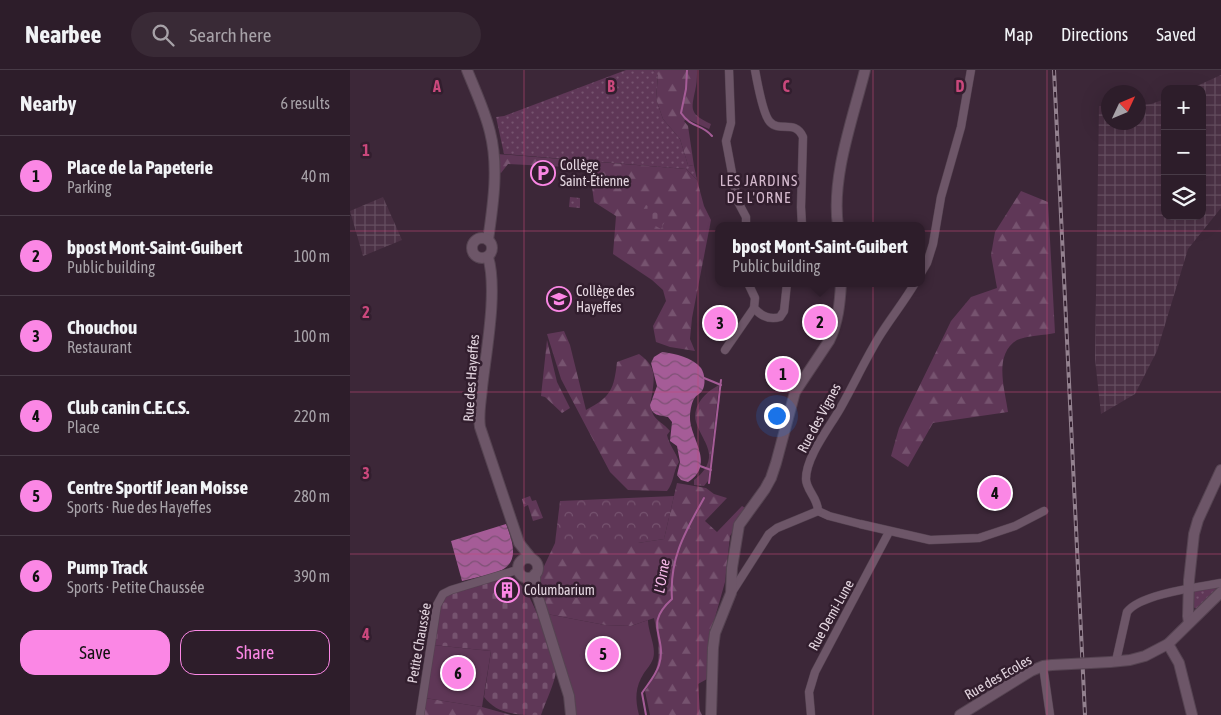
<!DOCTYPE html>
<html lang="en">
<head>
<meta charset="utf-8">
<style>
  body { margin:0; font-family:"Asap Condensed",sans-serif; background:#392a36; color:#f1f3f6 }
  .controls { position:absolute; right:15px; top:15px; display:grid; overflow:hidden; border-radius:10px; box-shadow:0 5px 20px #0002 }
  .controls button { width:45px; height:45px; display:grid; place-items:center; padding:0; border:0; border-bottom:1px solid #483b47; background:#2d1d2a; color:#f1f3f6; font:25px sans-serif }
  .compass { position:absolute; left:751px; top:15px; width:45px; height:45px; border-radius:50%; background:#2d1d2a; box-shadow:0 5px 20px #0002; rotate:46deg }
  .you { position:absolute; left:426px; top:345px; width:18px; height:18px; margin:-12px; border:4px solid #fff; border-radius:50%; background:#1a73e8; box-shadow:0 0 0 8px #1a73e833 }
  .badge { display:grid; place-items:center; width:32px; height:32px; border-radius:50%; background:#fb87e5; color:#111; font-size:16px; font-weight:700 }
  .pin { position:absolute; translate:-50% -50%; border:2px solid #fff; box-shadow:0 1px 5px #0006 }
  .popup { position:absolute; left:365px; top:152px; width:210px; height:65px; box-sizing:border-box; display:grid; place-content:center; border-radius:10px; background:#2d1d2a; filter:drop-shadow(0 1px 4px #0005); font-size:16px; white-space:nowrap; color:#a7a2a8 }
  .popup b { font-size:19px; color:#f1f3f6 }
  .popup::after { content:''; position:absolute; left:50%; top:100%; margin-left:-10px; border:10px solid transparent; border-top-color:#2d1d2a }
  .list { margin:0; padding:0; list-style:none }
  h2 { display:flex; justify-content:space-between; align-items:center; height:65px; margin:0; padding:0 20px; font-size:21px }
  h2 small { font-size:16px; font-weight:400; color:#a7a2a8 }
  .list li { display:grid; grid-template-columns:32px 1fr auto; gap:15px; align-items:center; box-sizing:border-box; height:80px; padding:0 20px; border-top:1px solid #483b47 }
  .list b { display:block; font-size:19px; white-space:nowrap }
  .list p { margin:0; font-size:16px; white-space:nowrap; color:#a7a2a8 }
  .list em { font-size:16px; font-style:normal; color:#a7a2a8 }
  .actions { display:flex; gap:10px; padding:15px 20px }
  .actions a { flex:1; padding:11px 0; border:1px solid #fb87e5; border-radius:15px; text-align:center; font-size:18px; color:#fb87e5 }
  .actions .main { background:#fb87e5; color:#111 }
  .icon { flex:none; width:28px; height:28px; fill:none; stroke:currentColor; stroke-width:2; stroke-linecap:round; stroke-linejoin:round }
  .map { position:relative; flex:none; width:871px; height:645px; overflow:hidden }
  header { display:flex; align-items:center; gap:30px; box-sizing:border-box; height:70px; padding:0 25px; background:#2d1d2a; border-bottom:1px solid #483b47 }
  header strong { font-size:24px }
  nav { display:flex; gap:28px; margin-inline-start:auto; font-size:18px }
  .search { width:350px; height:45px; background:#392a36; display:flex; align-items:center; gap:12px; box-sizing:border-box; padding:0 18px; border-radius:28px; color:#a7a2a8; font-size:19px }
  main { display:flex }
  aside { flex:1; background:#2d1d2a }
  .map>svg:first-child { display:block }
  .industrial { fill:url(#industrial-grid) }
  .grass { fill:url(#grass-dots) }
  .forest { fill:url(#forest-firs) }
  .cemetery { fill:url(#cemetery-stones) }
  .park { fill:url(#park-crowns) }
  .pitch { fill:#5f3757 }
  .water { fill:url(#water-waves) }
  .lines { fill:none; stroke-linecap:round; stroke-linejoin:round }
  .stream { stroke:#a55c97; stroke-width:2 }
  .minor-casing { stroke:#554351; stroke-width:9 }
  .tertiary-casing { stroke:#554351; stroke-width:12 }
  .minor { stroke:#6d5668; stroke-width:8 }
  .tertiary { stroke:#6d5668; stroke-width:10 }
  .rail-casing { stroke:#93818f; stroke-width:4 }
  .rail { stroke:#321e2e; stroke-width:2; stroke-dasharray:5.5; stroke-linecap:butt }
  .tertiary-bridge-casing { stroke:#554351; stroke-width:12; stroke-linecap:butt }
  .tertiary-bridge { stroke:#6d5668; stroke-width:10 }
  .grid { fill:none; stroke:#ca487c; stroke-width:1; stroke-opacity:0.55 }
  .labels { text-anchor:middle; stroke-width:5; stroke-linejoin:round; paint-order:stroke }
  .poi-label { font-size:14px; fill:#e4d6e0; stroke:#321e2e; text-anchor:start }
  .street-label { font-size:14px; fill:#e4d6e0; stroke:#321e2e }
  .neighbourhood-label { font-size:15px; letter-spacing:1px; fill:#d4b9cd; stroke:#321e2e }
  .water-label { font-size:15px; font-style:italic; fill:#f6b9e8; stroke:#321e2e }
  .grid-label { font-size:16px; text-anchor:middle; font-weight:bold; fill:#ca487c; stroke:#321e2e; stroke-width:5; stroke-linejoin:round; paint-order:stroke }
</style>
</head>
<body>
<header>
<strong>Nearbee</strong>
<div class="search"><svg class="icon" aria-label="search" viewBox="0 0 24 24"><circle cx="10" cy="10" r="6"/><path d="M15 15l6 6"/></svg>Search here</div>
<nav><a>Map</a><a>Directions</a><a>Saved</a></nav>
</header>
<main>
<aside>
<h2>Nearby<small>6 results</small></h2>
<ul class="list">
<li><span class="badge">1</span><div><b>Place de la Papeterie</b><p>Parking</p></div><em>40 m</em></li>
<li><span class="badge">2</span><div><b>bpost Mont-Saint-Guibert</b><p>Public building</p></div><em>100 m</em></li>
<li><span class="badge">3</span><div><b>Chouchou</b><p>Restaurant</p></div><em>100 m</em></li>
<li><span class="badge">4</span><div><b>Club canin C.E.C.S.</b><p>Place</p></div><em>220 m</em></li>
<li><span class="badge">5</span><div><b>Centre Sportif Jean Moisse</b><p>Sports · Rue des Hayeffes</p></div><em>280 m</em></li>
<li><span class="badge">6</span><div><b>Pump Track</b><p>Sports · Petite Chaussée</p></div><em>390 m</em></li>
</ul>
<div class="actions"><a class="main">Save</a><a>Share</a></div>
</aside>
<div class="map">
<svg width="871" height="645" viewBox="0 0 871 645">
  <defs>
    <pattern id="industrial-grid" width="8" height="8" patternUnits="userSpaceOnUse" patternTransform="scale(1.25)"><rect width="8" height="8" fill="#4b3145"/><path d="M0 4h8M4 0v8" fill="none" stroke="#654e60"/></pattern>
    <pattern id="grass-dots" width="8" height="8" patternUnits="userSpaceOnUse" patternTransform="scale(1.25)"><rect width="8" height="8" fill="#5f3757"/><path d="M2 2h.1M6 6h.1" fill="none" stroke="#76536f" stroke-width="1.8" stroke-linecap="round"/></pattern>
    <pattern id="forest-firs" width="22" height="20" patternUnits="userSpaceOnUse" patternTransform="scale(1.25)"><rect width="22" height="20" fill="#5f3757"/><path d="M5 1l3.5 6h-7zM16 11l3.5 6h-7z" fill="#76536f"/></pattern>
    <pattern id="cemetery-stones" width="16" height="16" patternUnits="userSpaceOnUse" patternTransform="scale(1.25)"><rect width="16" height="16" fill="#5f3757"/><path d="M2 7V4a2 2 0 0 1 4 0v3zM10 15v-3a2 2 0 0 1 4 0v3z" fill="#76536f"/></pattern>
    <pattern id="park-crowns" width="20" height="18" patternUnits="userSpaceOnUse" patternTransform="scale(1.25)"><rect width="20" height="18" fill="#5f3757"/><path d="M2 6a3 3 0 1 1 6 0M12 15a3 3 0 1 1 6 0" fill="none" stroke="#76536f"/></pattern>
    <pattern id="water-waves" width="16" height="10" patternUnits="userSpaceOnUse" patternTransform="scale(1.25)"><rect width="16" height="10" fill="#a55c97"/><path d="M0 5q4-4 8 0t8 0" fill="none" stroke="#7e5175"/></pattern>
  </defs>
  <rect width="100%" height="100%" fill="#3c2738"/>
  <g class="industrial">
    <path d="M871,5v133l-33,41 -31,102 -22,43 -34,20 -6,-55 4,-253h9v16h30l1,-17 12,-1 14,-5v117h37v-127h-12z"/>
    <path d="M33,127l19,43 -39,16 -13,-45z"/>
  </g>
  <g class="grass">
    <path d="M276,0h27l5,4 -2,25 7,20 17,20 8,26 6,1 3,14 -11,-11 -182,-15 -8,-37 8,-1z"/>
    <path d="M220,127l10,1v10l-11,-1z"/>
    <path d="M864,517l3,2 -20,20 -4,-2 1,-16z"/>
  </g>
  <g class="forest">
    <path d="M303,0h44c0,5 0,11 -1,16 -4,22 -9,27 15,38l-2,5 -22,-10 -3,2 4,5 6,40 -6,-1 -8,-26 -17,-20 -7,-20 2,-24z"/>
    <path d="M147,84l189,15 11,11 7,26 7,14 -19,98 -2,21 5,12 -25,-4 -14,-5 -3,-16 13,-25 -3,-11 -11,-10 -39,-26 3,-38 -22,-14 -3,-23 -4,-11 -79,-4 -7,9 -4,-3z"/>
    <path d="M671,121l27,11 7,131c-9,2 -30,3 -38,7 -24,15 -12,49 -9,72l-75,11 -25,44 -17,-11 8,-28 52,-107 20,-24 26,-9 -6,-33 4,-23z"/>
    <path d="M214,261l6,14 16,65c25,-13 28,-21 31,-48l22,-8c17,12 16,22 13,41 -1,4 -2,8 -1,12 2,14 11,14 19,24l-3,4c2,10 9,17 12,27 -6,9 -5,21 -12,29l-39,-1 -18,-18 -49,-93 -14,-45z"/>
    <path d="M197,270l10,42 13,26 -8,5 -17,-16 -4,-1z"/>
    <path d="M369,315l-11,96 -4,5 -10,-1v-5c8,-6 16,-15 15,-26 -1,-11 -10,-21 -13,-32 -4,-17 10,-30 23,-37z"/>
    <path d="M327,413l29,5 8,6 13,4 -22,23 12,11 25,-26 5,3 -17,27 -5,46 -16,57 -2,40 -9,5 2,27 2,4h-52l-5,-24c18,-25 15,-44 9,-73l-23,8 -26,-1 -58,-11 -10,-33 18,-38h83l26,-4z"/>
    <path d="M180,426l2,5 4,-1 7,18 -10,3 -5,-16 -4,2 -2,-8z"/>
    <path d="M75,628l57,9 29,8h-89z"/>
  </g>
  <g class="cemetery">
    <path d="M296,135l21,12 -6,12 -22,-12z"/>
    <path d="M155,507c8,2 14,5 19,11 8,10 34,73 32,83 -1,12 -11,32 -15,44 -23,0 -43,0 -57,-18l7,-46 -58,-6 7,-41 8,-10z"/>
  </g>
  <path class="park" d="M324,426l-10,43 -26,4h-83l5,-42z"/>
  <g class="pitch">
    <path d="M197,544l58,11 26,1 17,-6c0,12 9,28 5,39 -2,5 -6,10 -9,14 -9,14 -9,26 -5,42h-64z"/>
    <path d="M83,575l58,6 -9,56 -57,-9z"/>
  </g>
  <g class="water">
    <path d="M312,282c14,2 30,5 39,16 4,6 5,17 1,23 -2,3 -6,4 -8,8 -3,5 -4,13 -4,19 0,20 26,47 -2,64l-7,-2 -4,-5 3,-13 -3,-16 -7,-5 2,-19 -4,-5c-9,-2 -16,-1 -18,-12l7,-19 -6,-23 3,-6z"/>
    <path d="M156,454c20,49 -5,47 -44,57l-11,-40z"/>
  </g>
  <g class="lines">
    <g class="stream">
      <path d="M337,0l-1,19 -5,24c11,16 20,10 31,23"/>
      <path d="M354,308l17,7"/>
      <path d="M350,396l11,4"/>
      <path d="M359,413l12,-103"/>
      <path d="M296,645l-4,-22c6,-9 14,-18 17,-28 9,-29 -17,-39 13,-66 -3,-40 13,-67 32,-101"/>
    </g>
    <defs>
      <g id="minor">
        <path d="M379,0l2,53 -5,18 11,59 9,17v9"/>
        <path d="M405,0c2,11 8,45 15,52 10,11 25,-3 33,15l-2,70 1,19"/>
        <path d="M571,203l6,-10 6,-19 8,-47 20,-70 10,-57"/>
        <path d="M398,213l7,15 -1,10c7,8 16,12 26,9l4,-6 3,-28"/>
        <path d="M375,280l29,-42"/>
        <path d="M468,441l11,5 31,8 70,16 49,-2 36,-12 29,-15"/>
        <path d="M382,522l37,-58 8,-6 41,-17c0,-13 -12,-21 -12,-32 0,-23 24,-52 35,-72 13,-23 24,-47 38,-70 11,-18 25,-35 36,-54"/>
        <path d="M766,591l11,-49c13,-18 72,-25 94,-29"/>
        <path d="M693,596l7,49"/>
        <path d="M70,645l17,-110 6,-11 8,-4 66,-20"/>
        <path d="M461,645l-2,-23 6,-20 74,-140"/>
      </g>
      <g id="tertiary">
        <path d="M117,0c8,20 18,41 23,62 9,35 3,73 -2,108"/>
        <path d="M488,156c-7,-49 15,-108 27,-156"/>
        <circle cx="132" cy="178" r="10"/>
        <path d="M138,187c10,33 -2,95 -6,131 -1,13 -4,26 -2,39l39,116 12,15"/>
        <circle cx="178" cy="498" r="10"/>
        <path d="M185,504v14l34,108 2,19"/>
        <path d="M839,553l-1,-7 1,-36 5,-46 4,-14 23,-50"/>
        <path d="M818,574l11,19 13,52"/>
        <path d="M760,592l20,-2 15,-4 23,-12 53,-52"/>
        <path d="M361,645l2,-67 2,-15 16,-40 1,-25 7,-43 26,-36 6,-11 5,-15 19,-71 34,-51c9,-18 11,-38 12,-58"/>
        <path d="M610,645l71,-44 12,-5 9,-1"/>
      </g>
    </defs>
    <use href="#minor" class="minor-casing"/>
    <use href="#tertiary" class="tertiary-casing"/>
    <use href="#minor" class="minor"/>
    <use href="#tertiary" class="tertiary"/>
    <defs>
      <path id="rail" d="M704,0l31,645"/>
    </defs>
    <use href="#rail" class="rail-casing"/>
    <use href="#rail" class="rail"/>
    <defs>
      <path id="tertiary-bridge" d="M702,595l58,-3"/>
    </defs>
    <use href="#tertiary-bridge" class="tertiary-bridge-casing"/>
    <use href="#tertiary-bridge" class="tertiary-bridge"/>
  </g>
  <path class="grid" d="M174,0v645M348,0v645M523,0v645M697,0v645M0,161h871M0,322h871M0,484h871"/>
  <defs>
    <symbol id="parking-ring" viewBox="-11 -11 22 22"><circle r="9.5" fill="#321e2e" stroke="#fb87e5" stroke-width="1.5"/><path d="M-3.5-5.5H1a3.5 3.5 0 0 1 0 7H-1V5.5H-3.5ZM-1-3.4V-.6H.8a1.4 1.4 0 0 0 0-2.8Z" fill="#fb87e5"/></symbol>
    <symbol id="school-ring" viewBox="-11 -11 22 22"><circle r="9.5" fill="#321e2e" stroke="#fb87e5" stroke-width="1.5"/><path d="M0-5L7-2L0 1L-7-2ZM-4 1L0 2.5L4 1V4Q0 6-4 4Z" fill="#fb87e5"/></symbol>
    <symbol id="building-ring" viewBox="-11 -11 22 22"><circle r="9.5" fill="#321e2e" stroke="#fb87e5" stroke-width="1.5"/><path d="M-4-6H4V6H1V3H-1V6H-4ZM-2.5-4.3h1.7v1.8h-1.7ZM.8-4.3h1.7v1.8H.8ZM-2.5-1h1.7V.8h-1.7ZM.8-1h1.7V.8H.8Z" fill="#fb87e5"/></symbol>
  </defs>
  <g fill-rule="evenodd">
    <use href="#parking-ring" x="179" y="89" width="28" height="28"/>
    <use href="#school-ring" x="195" y="215" width="28" height="28"/>
    <use href="#building-ring" x="143" y="506" width="28" height="28"/>
  </g>
  <g class="labels">
    <g class="poi-label">
      <text x="210" y="100">Collège<tspan x="210" dy="16">Saint-Étienne</tspan></text>
      <text x="226" y="226">Collège des<tspan x="226" dy="16">Hayeffes</tspan></text>
      <text x="174" y="525">Columbarium</text>
    </g>
    <g class="street-label">
      <text transform="translate(121 308) rotate(-86)" y="5">Rue des Hayeffes</text>
      <text transform="translate(469 348) rotate(-62)" y="5">Rue des Vignes</text>
      <text transform="translate(481 545) rotate(-61)" y="5">Rue Demi-Lune</text>
      <text transform="translate(69 573) rotate(-80)" y="5">Petite Chaussée</text>
      <text transform="translate(648 607) rotate(-30)" y="5">Rue des Ecoles</text>
    </g>
    <g class="neighbourhood-label">
      <text x="409" y="116">LES JARDINS<tspan x="409" dy="17">DE L'ORNE</tspan></text>
    </g>
    <g class="water-label">
      <text transform="translate(312 506) rotate(-80)" y="5">L'Orne</text>
    </g>
  </g>
  <g class="grid-label">
    <text x="87" y="22">A</text>
    <text x="261" y="22">B</text>
    <text x="436" y="22">C</text>
    <text x="610" y="22">D</text>
    <text x="16" y="86">1</text>
    <text x="16" y="248">2</text>
    <text x="16" y="409">3</text>
    <text x="16" y="570">4</text>
  </g>
</svg>
<div class="controls">
<button>+</button>
<button>−</button>
<button><svg class="icon" aria-label="layers" viewBox="0 0 24 24"><path d="M12 4l9 5-9 5-9-5zM3 14l9 5 9-5"/></svg></button>
</div>
<svg class="compass" viewBox="-18 -18 36 36"><path d="M0-13l5 13h-10z" fill="#e53935"/><path d="M0 13l5-13h-10z" fill="#a7a2a8"/></svg>
<div class="you"></div>
<div class="pin badge" style="left:433px;top:304px">1</div>
<div class="pin badge" style="left:470px;top:252px">2</div>
<div class="popup"><b>bpost Mont-Saint-Guibert</b>Public building</div>
<div class="pin badge" style="left:370px;top:253px">3</div>
<div class="pin badge" style="left:645px;top:423px">4</div>
<div class="pin badge" style="left:253px;top:584px">5</div>
<div class="pin badge" style="left:108px;top:603px">6</div>
</div>
</main>
</body>
</html>
